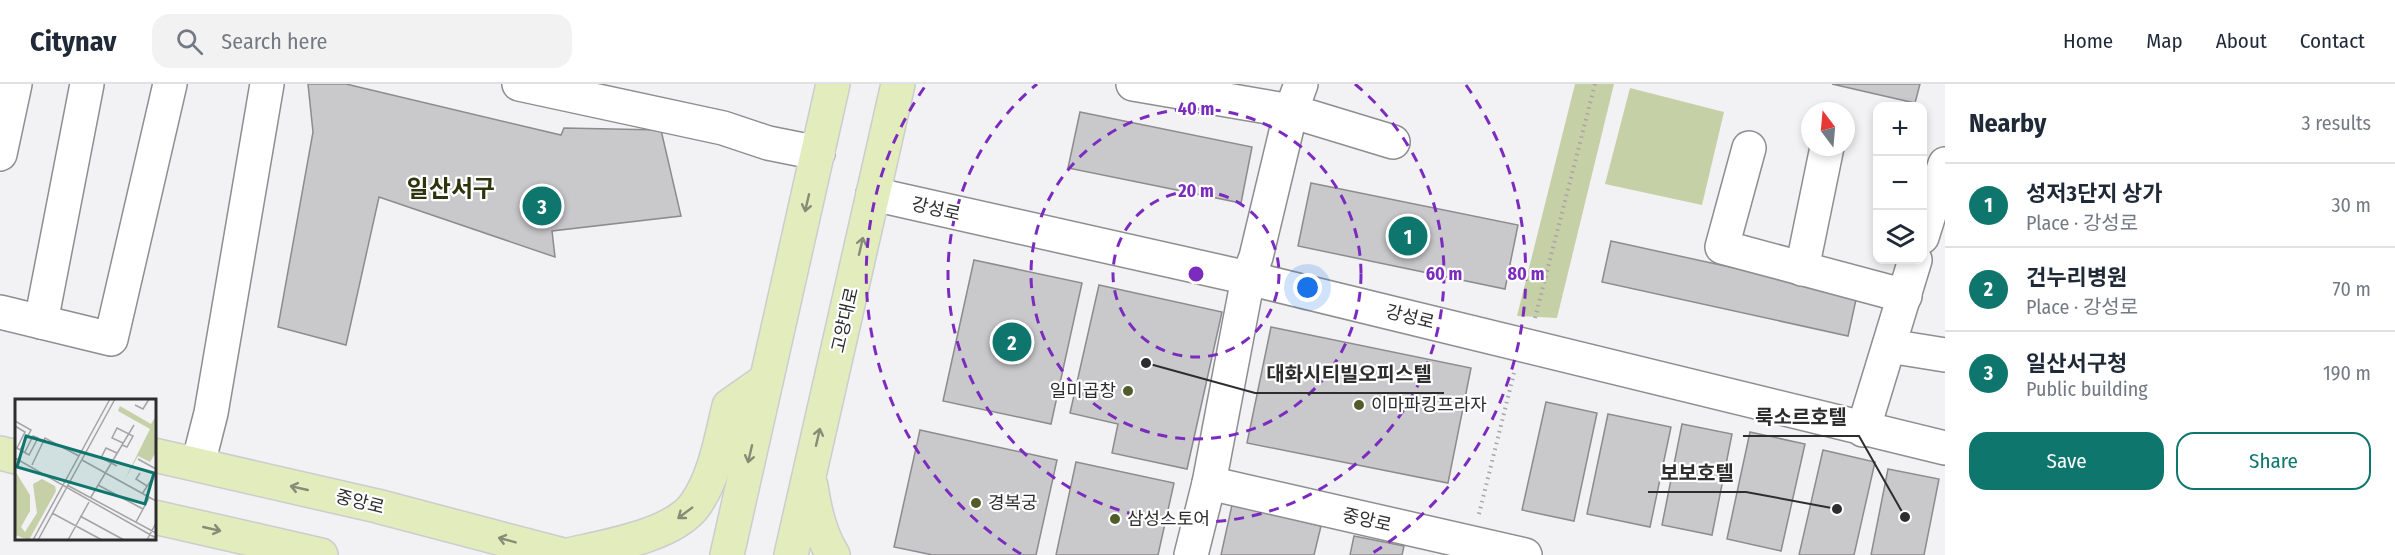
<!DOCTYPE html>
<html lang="en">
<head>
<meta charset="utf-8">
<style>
  body { margin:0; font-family:"Fira Sans Condensed","Noto Sans KR",sans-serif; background:#f2f2f3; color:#1f2937 }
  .controls { position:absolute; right:18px; top:18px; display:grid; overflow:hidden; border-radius:12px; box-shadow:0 3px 9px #0003 }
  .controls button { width:54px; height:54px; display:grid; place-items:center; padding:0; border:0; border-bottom:2px solid #e0e1e3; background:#fff; color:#1f2937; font:30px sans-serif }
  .compass { position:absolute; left:1801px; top:18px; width:54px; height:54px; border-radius:50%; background:#fff; box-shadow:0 3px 9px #0003; rotate:344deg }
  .you { position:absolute; left:1308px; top:204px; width:21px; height:21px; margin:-15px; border:4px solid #fff; border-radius:50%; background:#1a73e8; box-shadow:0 0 0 9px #1a73e833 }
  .badge { display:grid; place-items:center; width:39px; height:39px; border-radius:50%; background:#0f766e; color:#fff; font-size:20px; font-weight:700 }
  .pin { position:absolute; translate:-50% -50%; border:3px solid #fff; box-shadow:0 2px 6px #0006 }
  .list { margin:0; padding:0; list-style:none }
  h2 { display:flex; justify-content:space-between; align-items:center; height:78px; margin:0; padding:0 24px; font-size:26px }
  h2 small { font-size:20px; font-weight:400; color:#747a83 }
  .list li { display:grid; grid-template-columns:39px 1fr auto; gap:18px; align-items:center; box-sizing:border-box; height:84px; padding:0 24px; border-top:2px solid #e0e1e3 }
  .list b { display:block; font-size:22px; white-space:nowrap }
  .list p { margin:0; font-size:20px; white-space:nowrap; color:#747a83 }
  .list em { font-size:20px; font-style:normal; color:#747a83 }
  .actions { display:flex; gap:12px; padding:18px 24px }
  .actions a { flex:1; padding:14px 0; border:2px solid #0f766e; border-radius:18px; text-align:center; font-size:21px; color:#0f766e }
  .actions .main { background:#0f766e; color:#fff }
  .icon { flex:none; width:33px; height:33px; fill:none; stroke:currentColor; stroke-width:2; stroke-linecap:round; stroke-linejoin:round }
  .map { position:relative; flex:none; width:1945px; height:471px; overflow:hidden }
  header { display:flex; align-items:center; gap:36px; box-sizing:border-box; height:84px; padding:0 30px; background:#fff; border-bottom:2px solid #e0e1e3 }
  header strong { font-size:28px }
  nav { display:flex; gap:33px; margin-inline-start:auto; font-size:21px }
  .search { width:420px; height:54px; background:#f2f2f3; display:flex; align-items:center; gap:15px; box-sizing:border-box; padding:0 21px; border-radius:18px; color:#747a83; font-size:22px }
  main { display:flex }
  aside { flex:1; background:#fff }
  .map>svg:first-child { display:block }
  .green { fill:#c6d0a7 }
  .building { fill:#c9c8ca; stroke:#8d8b8e; stroke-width:1.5 }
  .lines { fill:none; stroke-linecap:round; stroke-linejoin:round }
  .minor-casing { stroke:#8e8d8f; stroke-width:36 }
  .major-casing { stroke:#cdcdcd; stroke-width:36 }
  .path { stroke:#a6a5a8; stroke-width:4; stroke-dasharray:1.5 4.5; stroke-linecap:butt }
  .minor { stroke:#fff; stroke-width:33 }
  .major { stroke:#e2ecbd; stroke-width:33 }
  .oneway { stroke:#888c76 }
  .ring { fill:none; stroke:#7b2cbf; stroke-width:3; stroke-dasharray:10 8 }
  .poi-dot { fill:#525c2b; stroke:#fff; stroke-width:2 }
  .labels { text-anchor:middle; stroke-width:4.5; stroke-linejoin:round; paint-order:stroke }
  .street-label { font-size:18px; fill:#2e2d2e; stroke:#fff }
  .poi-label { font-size:18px; fill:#2e2d2e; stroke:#fff; text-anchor:start }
  .district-label { font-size:24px; font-weight:bold; fill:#2e350e; stroke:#fff }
  .inset-road { fill:none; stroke:#a4a3a5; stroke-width:1.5 }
  .view { fill:#0f766e; fill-opacity:0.15; stroke:#0f766e; stroke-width:3 }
  .inset-edge { fill:none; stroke:#2e2d2e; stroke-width:3 }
  .centre { fill:#7b2cbf; stroke:#fff; stroke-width:3 }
  .ring-label { font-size:18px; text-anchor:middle; font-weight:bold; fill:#7b2cbf; stroke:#fff; stroke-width:4.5; stroke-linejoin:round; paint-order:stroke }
  .leader { fill:none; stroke:#2e2d2e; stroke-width:2 }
  .callout-dot { fill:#2e2d2e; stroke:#fff; stroke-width:2 }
  .callout-label { font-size:20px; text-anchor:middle; font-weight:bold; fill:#2e2d2e; stroke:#fff; stroke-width:4.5; stroke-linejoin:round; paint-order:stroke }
</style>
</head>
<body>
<header>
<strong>Citynav</strong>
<div class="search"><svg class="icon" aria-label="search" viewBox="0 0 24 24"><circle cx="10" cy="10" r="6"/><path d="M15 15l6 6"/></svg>Search here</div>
<nav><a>Home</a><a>Map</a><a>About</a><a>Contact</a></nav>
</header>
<main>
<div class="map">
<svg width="1945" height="471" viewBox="0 0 1945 471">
  <rect width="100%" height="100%" fill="#f2f1f4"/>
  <g class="green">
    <path d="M1575,0h39l-57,234 -40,-2z"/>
    <path d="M1630,4l94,24 -22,93 -97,-21z"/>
  </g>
  <g class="building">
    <path d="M308,0h38l215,51 3,-7 97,2 20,86 -129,15 3,26 -176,-60 -33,148 -68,-18 35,-195z"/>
    <path d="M1832,0h88l-5,19z"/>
    <path d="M1080,28l172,35 -11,56 -173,-35z"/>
    <path d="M1311,99l207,42 -13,64 -207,-43z"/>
    <path d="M1611,157l246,54 -9,41 -246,-54z"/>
    <path d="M974,176l108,23 -31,141 -108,-23z"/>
    <path d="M1099,201l123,27 -35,157 -75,-16 6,-29 -48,-11z"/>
    <path d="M1271,243l200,41 -23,115 -201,-40z"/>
    <path d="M1546,318l51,11 -23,108 -52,-11z"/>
    <path d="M1608,330l63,13 -21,100 -63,-13z"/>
    <path d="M1682,340l50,10 -20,101 -50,-10z"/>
    <path d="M920,346l137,30 -21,95h-103l-39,-8z"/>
    <path d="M1750,348l55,12 -24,107 -54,-12z"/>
    <path d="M1823,366l52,12 -21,93h-55z"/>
    <path d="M1076,378l98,21 -16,72h-102z"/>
    <path d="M1888,385l51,10 -15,76h-53z"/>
    <path d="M1232,421l89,21 -7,29h-93z"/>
    <path d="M1354,452l50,10 -2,9h-52z"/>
  </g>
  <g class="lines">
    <defs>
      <g id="minor">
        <path d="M519,0l204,44 45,15 50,10"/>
        <path d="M1133,0l158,27 102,31"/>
        <path d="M1749,64l-27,99 183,49"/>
        <path d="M0,70l15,-70"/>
        <path d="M873,110l375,84 697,170"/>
        <path d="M1922,153l23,-73"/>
        <path d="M1802,185l25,-122"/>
        <path d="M0,228l111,27 59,-255"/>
        <path d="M41,238l46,-238"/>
        <path d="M1889,262l56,9"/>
        <path d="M1863,346l52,-170"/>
        <path d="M198,380l13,-51 56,-329"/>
        <path d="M1209,399l316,72"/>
        <path d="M1191,471l18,-72 39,-205 8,-21 35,-146 10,-27"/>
      </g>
      <g id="major">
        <path d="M0,369l16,4"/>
        <path d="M154,371l223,51 186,49"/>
        <path d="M811,402c4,25 9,48 22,69"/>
        <path d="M154,433l167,38"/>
        <path d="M568,471c35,-8 105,-19 127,-50 20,-28 26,-66 34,-99l37,-26"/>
        <path d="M727,471l106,-471"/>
        <path d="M791,471l107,-471"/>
      </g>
    </defs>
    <use href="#minor" class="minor-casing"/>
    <use href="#major" class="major-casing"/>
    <g class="path">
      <path d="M1535,234l60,-234"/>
      <path d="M1479,430l35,-141"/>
    </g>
    <use href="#minor" class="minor"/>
    <use href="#major" class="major"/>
  </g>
  <defs><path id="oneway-shaft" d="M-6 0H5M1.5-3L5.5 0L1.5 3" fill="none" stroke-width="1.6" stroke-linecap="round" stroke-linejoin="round" transform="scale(1.5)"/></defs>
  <g class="oneway">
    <use href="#oneway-shaft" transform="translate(807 119) rotate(103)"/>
    <use href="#oneway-shaft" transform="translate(861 162) rotate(-77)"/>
    <use href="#oneway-shaft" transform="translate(818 353) rotate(-77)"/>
    <use href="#oneway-shaft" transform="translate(750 370) rotate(103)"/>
    <use href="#oneway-shaft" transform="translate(299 404) rotate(-167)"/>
    <use href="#oneway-shaft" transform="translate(685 429) rotate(143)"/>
    <use href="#oneway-shaft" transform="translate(212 445) rotate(13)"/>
    <use href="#oneway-shaft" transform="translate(507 456) rotate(-165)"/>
  </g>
  <g class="ring">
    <circle cx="1196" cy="190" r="83"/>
    <circle cx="1196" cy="190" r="165"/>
    <path d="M1355 0A248 248 0 1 1 1037 0"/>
    <path d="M1021 470A330 330 0 0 1 926 1M1466 1A330 330 0 0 1 1371 470"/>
  </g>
  <g class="poi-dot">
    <circle cx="1128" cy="307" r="6"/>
    <circle cx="1359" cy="321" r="6"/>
    <circle cx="976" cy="419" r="6"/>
    <circle cx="1115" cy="435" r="6"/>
  </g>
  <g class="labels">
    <g class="street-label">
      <text transform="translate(936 125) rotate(13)" y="6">강성로</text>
      <text transform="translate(1410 233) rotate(14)" y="6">강성로</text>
      <text transform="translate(845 236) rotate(-77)" y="6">고양대로</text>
      <text transform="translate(360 418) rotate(14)" y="6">중앙로</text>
      <text transform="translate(1367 436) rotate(13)" y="6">중앙로</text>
    </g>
    <g class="poi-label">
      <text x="1116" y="313" text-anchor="end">일미곱창</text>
      <text x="1371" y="327">이마파킹프라자</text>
      <text x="988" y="425">경복궁</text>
      <text x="1127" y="441">삼성스토어</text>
    </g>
    <g class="district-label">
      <text x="451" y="113">일산서구</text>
    </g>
  </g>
  <g transform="translate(15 315)">
    <rect width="141" height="141" fill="#f2f1f4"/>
    <path d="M105,7l31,18 5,-8v36l-6,10 -12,-6 -14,25 26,-52 -32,-18zM0,72l15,24v16l-9,16 4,5 12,-19 -4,-29 9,-5 13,7 1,5 -27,49 -14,-5z" fill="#c6d0a7"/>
    <path class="inset-road" d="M120,6l8,4 6,-10M0,22l16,9 -11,20M0,27l10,6 -8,16M107,46l5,2 6,-11 -16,-8 -5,10 11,5M0,48l14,8 9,-17 -5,-2 -8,16M0,59l141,80M123,60l18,10M67,61l74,41M17,66l13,-27 34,18M102,67l-16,-8 5,-10 11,5M125,74l-4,6 11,7M52,86l89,48M83,86l45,24M127,95l14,-21M76,98l43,-72M37,114l50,27M65,117l44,24M121,123l13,-24M18,141l77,-141M23,141l77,-141M53,141l21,-38M132,141l9,-17"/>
    <path class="view" d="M11,37l128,37 -9,31 -128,-37z"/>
    <rect width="141" height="141" class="inset-edge"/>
  </g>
  <circle cx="1196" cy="190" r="9" class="centre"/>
  <g class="ring-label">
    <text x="1196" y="31">40 m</text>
    <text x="1196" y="113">20 m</text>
    <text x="1444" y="196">60 m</text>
    <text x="1526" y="196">80 m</text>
  </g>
  <path class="leader" d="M1146 279L1255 309H1444M1905 433L1859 352H1743M1837 425L1746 408H1648"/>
  <g class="callout-dot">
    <circle cx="1146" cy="279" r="6"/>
    <circle cx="1905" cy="433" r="6"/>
    <circle cx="1837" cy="425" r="6"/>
  </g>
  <g class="callout-label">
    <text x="1349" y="297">대화시티빌오피스텔</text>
    <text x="1801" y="340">룩소르호텔</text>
    <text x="1697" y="396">보보호텔</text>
  </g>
</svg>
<div class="controls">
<button>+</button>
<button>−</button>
<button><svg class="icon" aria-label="layers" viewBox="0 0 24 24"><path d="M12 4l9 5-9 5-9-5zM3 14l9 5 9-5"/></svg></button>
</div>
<svg class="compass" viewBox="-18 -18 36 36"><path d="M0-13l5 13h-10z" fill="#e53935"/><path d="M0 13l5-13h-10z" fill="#747a83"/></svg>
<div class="you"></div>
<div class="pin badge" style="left:1408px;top:152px">1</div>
<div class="pin badge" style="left:1012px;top:258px">2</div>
<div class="pin badge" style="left:542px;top:122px">3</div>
</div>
<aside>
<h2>Nearby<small>3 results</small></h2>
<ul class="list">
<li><span class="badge">1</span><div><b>성저3단지 상가</b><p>Place · 강성로</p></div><em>30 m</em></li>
<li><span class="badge">2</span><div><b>건누리병원</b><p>Place · 강성로</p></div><em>70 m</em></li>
<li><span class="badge">3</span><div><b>일산서구청</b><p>Public building</p></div><em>190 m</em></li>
</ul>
<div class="actions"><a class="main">Save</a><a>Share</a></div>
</aside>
</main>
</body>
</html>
